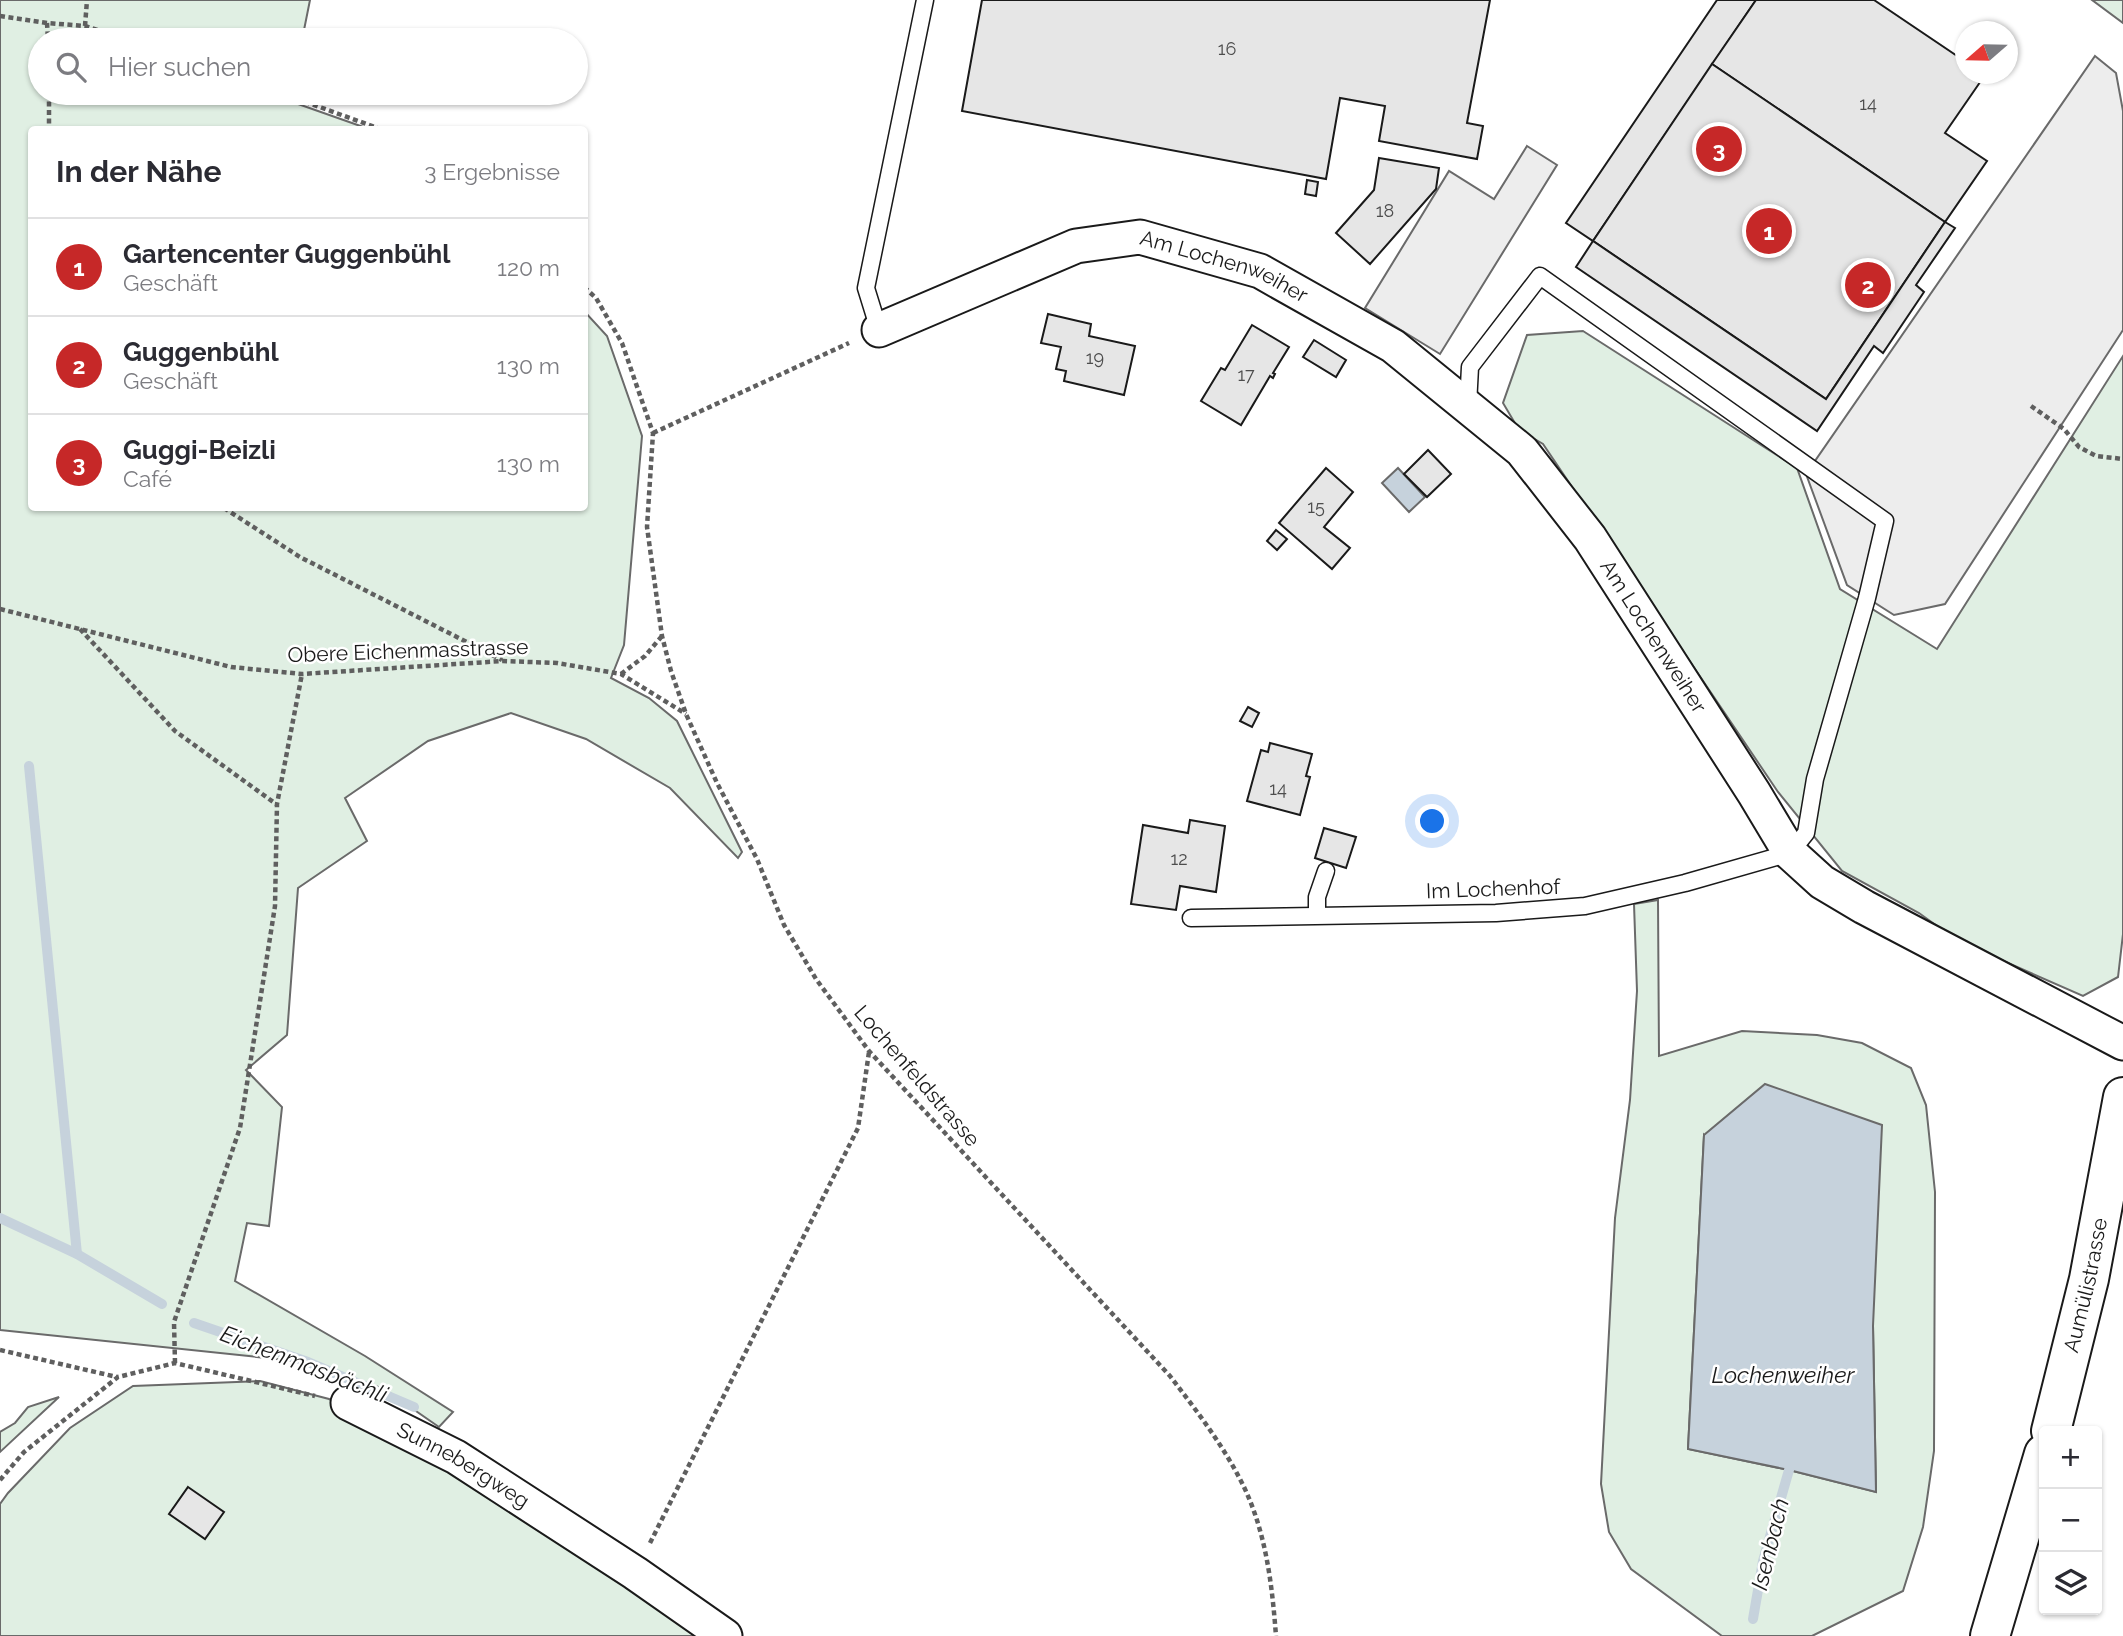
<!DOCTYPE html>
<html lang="de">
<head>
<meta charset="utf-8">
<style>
  body { margin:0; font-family:Raleway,sans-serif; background:#f2f2f3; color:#2b2b33 }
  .controls { position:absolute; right:21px; bottom:21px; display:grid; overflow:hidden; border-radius:7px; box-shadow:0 2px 5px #0004 }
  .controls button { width:63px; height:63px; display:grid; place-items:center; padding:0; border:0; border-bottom:2px solid #e1e1e2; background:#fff; color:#2b2b33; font:35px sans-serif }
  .compass { position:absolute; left:1955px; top:21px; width:63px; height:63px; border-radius:50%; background:#fff; box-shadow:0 2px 5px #0004; rotate:250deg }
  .you { position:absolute; left:1433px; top:822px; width:24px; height:24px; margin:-18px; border:5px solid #fff; border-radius:50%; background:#1a73e8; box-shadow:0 0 0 10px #1a73e833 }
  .badge { display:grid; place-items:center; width:46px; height:46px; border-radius:50%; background:#c62828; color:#fff; font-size:23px; font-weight:700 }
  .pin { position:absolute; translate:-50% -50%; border:4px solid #fff; box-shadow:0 2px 7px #0006 }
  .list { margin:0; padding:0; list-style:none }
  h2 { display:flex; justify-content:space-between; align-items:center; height:91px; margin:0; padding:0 28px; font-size:30px }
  h2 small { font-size:23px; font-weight:400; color:#7c7c81 }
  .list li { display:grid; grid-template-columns:46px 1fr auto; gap:21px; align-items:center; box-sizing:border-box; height:98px; padding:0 28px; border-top:2px solid #e1e1e2 }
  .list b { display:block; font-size:26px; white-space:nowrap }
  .list p { margin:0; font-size:23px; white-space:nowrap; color:#7c7c81 }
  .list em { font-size:23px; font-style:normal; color:#7c7c81 }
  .icon { flex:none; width:38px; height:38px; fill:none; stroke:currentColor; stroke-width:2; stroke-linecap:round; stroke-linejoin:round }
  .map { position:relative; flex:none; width:2123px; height:1636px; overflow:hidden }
  .search { position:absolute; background:#fff; box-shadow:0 2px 5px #0004; left:28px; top:28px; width:560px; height:77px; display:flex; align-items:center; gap:18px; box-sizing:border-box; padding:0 24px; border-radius:38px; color:#7c7c81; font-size:26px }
  .panel { position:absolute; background:#fff; box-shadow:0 2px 5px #0004; left:28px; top:126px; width:560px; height:385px; border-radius:7px }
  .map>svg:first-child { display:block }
  .green { fill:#e0efe3; stroke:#6a6a6a; stroke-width:2; fill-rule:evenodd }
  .parking { fill:#ededed; stroke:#6a6a6a; stroke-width:2 }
  .water { fill:#c6d2dc; stroke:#6a6a6a; stroke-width:2 }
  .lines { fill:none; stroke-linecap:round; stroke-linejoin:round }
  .stream { stroke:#c6d2dc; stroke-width:10 }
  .building { fill:#e6e6e6; stroke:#1a1a1a; stroke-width:2 }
  .service-casing { stroke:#1a1a1a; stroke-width:19 }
  .minor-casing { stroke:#1a1a1a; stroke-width:37 }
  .secondary-casing { stroke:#1a1a1a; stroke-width:42 }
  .path { stroke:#5f5f5f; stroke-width:4.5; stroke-dasharray:5 3.5; stroke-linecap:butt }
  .service { stroke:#fff; stroke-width:16 }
  .minor { stroke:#fff; stroke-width:33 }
  .secondary { stroke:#fff; stroke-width:38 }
  .labels { text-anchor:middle; stroke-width:5; stroke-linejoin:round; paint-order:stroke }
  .number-label { font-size:18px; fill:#4d4d4d }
  .street-label { font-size:21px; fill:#1a1a1a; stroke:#fff }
  .water-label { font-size:23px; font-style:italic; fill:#1a1a1a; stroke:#fff }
</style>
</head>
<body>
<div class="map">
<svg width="2123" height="1636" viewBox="0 0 2123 1636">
  <rect width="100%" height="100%" fill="#fff"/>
  <g class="green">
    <path d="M0,0h310l-8,40h-77l-9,-3 -1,3h-175v53h227l102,36 -337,1v378h552l1,-196 22,24 35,100 -18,209 -13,33 38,20 28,23 65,131 -4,6 -68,-70 -84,-49 -75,-26 -83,28 -83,57 22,43 -69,47 -11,147 -41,35 36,37 -13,119 -22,-3 -12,58 130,75 88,56 -14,15 -55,-38 -79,-27 -305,-32z"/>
    <path d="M2092,0h31v23z"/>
    <path d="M1583,331l214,137 43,121 97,60 186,-293v578l-5,43 -35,19 -125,-55 -39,-28 -77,-42 -64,-79 -235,-348 -24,-14 -16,-27 24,-68z"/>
    <path d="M1658,900l1,156 83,-25 75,4 45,8 49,25 15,37 9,87 -1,259 -11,76 -20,64 -91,45h-90l-91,-67 -22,-37 -8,-48 14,-266 15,-118 7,-109 -3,-87zM1704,1135l169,191 3,166 -87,-22 -101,-21z"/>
    <path d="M260,1381l69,18 121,60 249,169 -5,8h-694v-132l8,-11 62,-65 63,-42z"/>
    <path d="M59,1397l-59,55v-20l15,-9 13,-16z"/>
  </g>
  <g class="parking">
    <path d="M2095,56l21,17 7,38v219l-178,274 -51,11 -47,-30 -41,-111z"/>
    <path d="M1527,146l30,19 -117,189 -75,-46 84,-137 45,28z"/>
  </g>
  <g class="water">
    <path d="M1398,468l27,29 -16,15 -27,-29z"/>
    <path d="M1765,1084l117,41 -9,201 3,166 -87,-22 -101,-21 16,-314z"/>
  </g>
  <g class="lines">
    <g class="stream">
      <path d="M29,766l48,488"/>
      <path d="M0,1218l77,36 85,50"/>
      <path d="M194,1323l114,39 106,45"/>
      <path d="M1753,1619l10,-58 26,-91"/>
    </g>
  </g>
  <g class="building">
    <path d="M982,0h508l-23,123 16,3 -6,33 -98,-18 6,-35 -45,-8 -14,81 -364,-68z"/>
    <path d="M1717,0h39l-163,241 -27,-18z"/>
    <path d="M1756,0h118l92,62v12l19,1 -40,58 42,28 -42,61 -233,-158z"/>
    <path d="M1712,64l233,158 -119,177 -233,-158z"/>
    <path d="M1379,158l60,10 -3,21 -66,75 -34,-31 38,-43z"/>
    <path d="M1307,180l11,2 -2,14 -11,-2z"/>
    <path d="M1945,222l10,6 -39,57 8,7 -41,61 -9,-7 -57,85 -241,-164 17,-26 233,158z"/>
    <path d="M1048,314l43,10 -2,12 46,10 -11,49 -60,-14 2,-10 -10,-2 5,-22 -20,-4z"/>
    <path d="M1252,325l37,22 -16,26 2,1 -2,4 -3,-2 -29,49 -40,-24 20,-33 4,2z"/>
    <path d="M1314,340l32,20 -10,17 -33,-20z"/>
    <path d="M1428,450l23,24 -24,23 -23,-23z"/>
    <path d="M1326,468l27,24 -29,35 26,21 -18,21 -53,-46z"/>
    <path d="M1276,530l11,9 -10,11 -10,-9z"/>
    <path d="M1248,707l11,6 -7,14 -12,-6z"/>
    <path d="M1270,743l42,11 -6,22 4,1 -10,38 -53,-14 14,-51 7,2z"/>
    <path d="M1190,820l35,6 -9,66 -36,-6 -4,24 -45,-6 12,-79 45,8z"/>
    <path d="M1324,828l32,9 -10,31 -31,-10z"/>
    <path d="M188,1487l36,25 -19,27 -36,-25z"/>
  </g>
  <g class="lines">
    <defs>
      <g id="service">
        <path d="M879,330l-13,-42 59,-288"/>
        <path d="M1317,914v-17l9,-26"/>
        <path d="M1191,918l305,-5 89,-7 100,-23 105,-30 16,-20 9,-54 52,-181 18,-77 -345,-245 -70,91 -2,38"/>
      </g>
      <g id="minor">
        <path id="s1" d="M879,330l197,-84 64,-9 120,34 133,75 129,105 68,87 164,255 36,60 32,29 42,25 259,136"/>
        <path id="s2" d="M348,1403l108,54 179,116 90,63"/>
      </g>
      <g id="secondary">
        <path id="s3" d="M2051,1431l38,-152 34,-182"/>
        <path d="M1990,1636l54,-182"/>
      </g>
    </defs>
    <use href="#service" class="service-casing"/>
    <use href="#minor" class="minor-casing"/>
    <use href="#secondary" class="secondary-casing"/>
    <g class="path">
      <path d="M0,16l47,7 38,3 43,14"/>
      <path d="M47,23l1,17"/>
      <path d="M85,26l2,-26"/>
      <path d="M49,93v37"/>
      <path d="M281,93l102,37"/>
      <path d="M584,287l12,11 26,45 31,90 -6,94 15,109 9,35 15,43 31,69 40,76 27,66 32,54 53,72 301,325c26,34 53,69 72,107 24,48 30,101 34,153"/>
      <path d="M2031,406l33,23 15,18 17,9 27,3"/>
      <path d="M653,433l196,-90"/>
      <path d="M224,508l76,49 202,103"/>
      <path d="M0,609l231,58 71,7 201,-13 54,2 64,11 65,40"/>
      <path d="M80,629l95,102 101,73"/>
      <path d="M621,674l24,-18 17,-20"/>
      <path d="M0,1350l117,27"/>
      <path d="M175,1363l-1,-41 66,-194 35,-222 2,-102 25,-130"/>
      <path d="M0,1480l24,-28 94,-75 57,-14 140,33"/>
      <path d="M650,1543l208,-415 11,-76"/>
    </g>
    <use href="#service" class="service"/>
    <use href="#minor" class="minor"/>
    <use href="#secondary" class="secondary"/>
  </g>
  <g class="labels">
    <g class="number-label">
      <text x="1227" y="55">16</text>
      <text x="1868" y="110">14</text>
      <text x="1385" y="217">18</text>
      <text x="1095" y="364">19</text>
      <text x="1246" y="381">17</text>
      <text x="1316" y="513">15</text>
      <text x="1278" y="795">14</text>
      <text x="1179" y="865">12</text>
    </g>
    <g class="street-label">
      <text dy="7" stroke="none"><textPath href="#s1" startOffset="368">Am Lochenweiher</textPath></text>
      <text dy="7" stroke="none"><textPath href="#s1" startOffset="950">Am Lochenweiher</textPath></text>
      <text transform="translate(408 651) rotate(-2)" y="7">Obere Eichenmasstrasse</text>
      <text transform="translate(1493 889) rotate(-2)" y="7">Im Lochenhof</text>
      <text transform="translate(917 1076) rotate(49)" y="7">Lochenfeldstrasse</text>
      <text dy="7" stroke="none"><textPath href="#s3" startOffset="150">Aumülistrasse</textPath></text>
      <text dy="7" stroke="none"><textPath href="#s2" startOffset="131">Sunnebergweg</textPath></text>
    </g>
    <g class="water-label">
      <text transform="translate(304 1364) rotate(21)" y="8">Eichenmasbächli</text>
      <text x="1783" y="1383">Lochenweiher</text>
      <text transform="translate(1770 1544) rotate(-76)" y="8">Isenbach</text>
    </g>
  </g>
</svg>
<div class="controls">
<button>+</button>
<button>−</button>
<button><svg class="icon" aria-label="layers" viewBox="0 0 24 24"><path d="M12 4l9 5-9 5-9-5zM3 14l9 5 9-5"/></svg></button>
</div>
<svg class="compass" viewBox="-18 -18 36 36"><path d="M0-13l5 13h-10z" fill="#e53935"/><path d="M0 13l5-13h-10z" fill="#7c7c81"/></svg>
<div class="you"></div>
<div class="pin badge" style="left:1769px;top:231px">1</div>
<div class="pin badge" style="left:1868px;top:285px">2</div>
<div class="pin badge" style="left:1719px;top:149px">3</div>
<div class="search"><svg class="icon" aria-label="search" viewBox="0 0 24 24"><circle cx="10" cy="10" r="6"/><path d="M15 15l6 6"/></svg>Hier suchen</div>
<section class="panel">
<h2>In der Nähe<small>3 Ergebnisse</small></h2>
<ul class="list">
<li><span class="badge">1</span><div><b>Gartencenter Guggenbühl</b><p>Geschäft</p></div><em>120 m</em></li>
<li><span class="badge">2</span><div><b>Guggenbühl</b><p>Geschäft</p></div><em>130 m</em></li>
<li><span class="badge">3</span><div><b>Guggi-Beizli</b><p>Café</p></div><em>130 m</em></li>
</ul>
</section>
</div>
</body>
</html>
